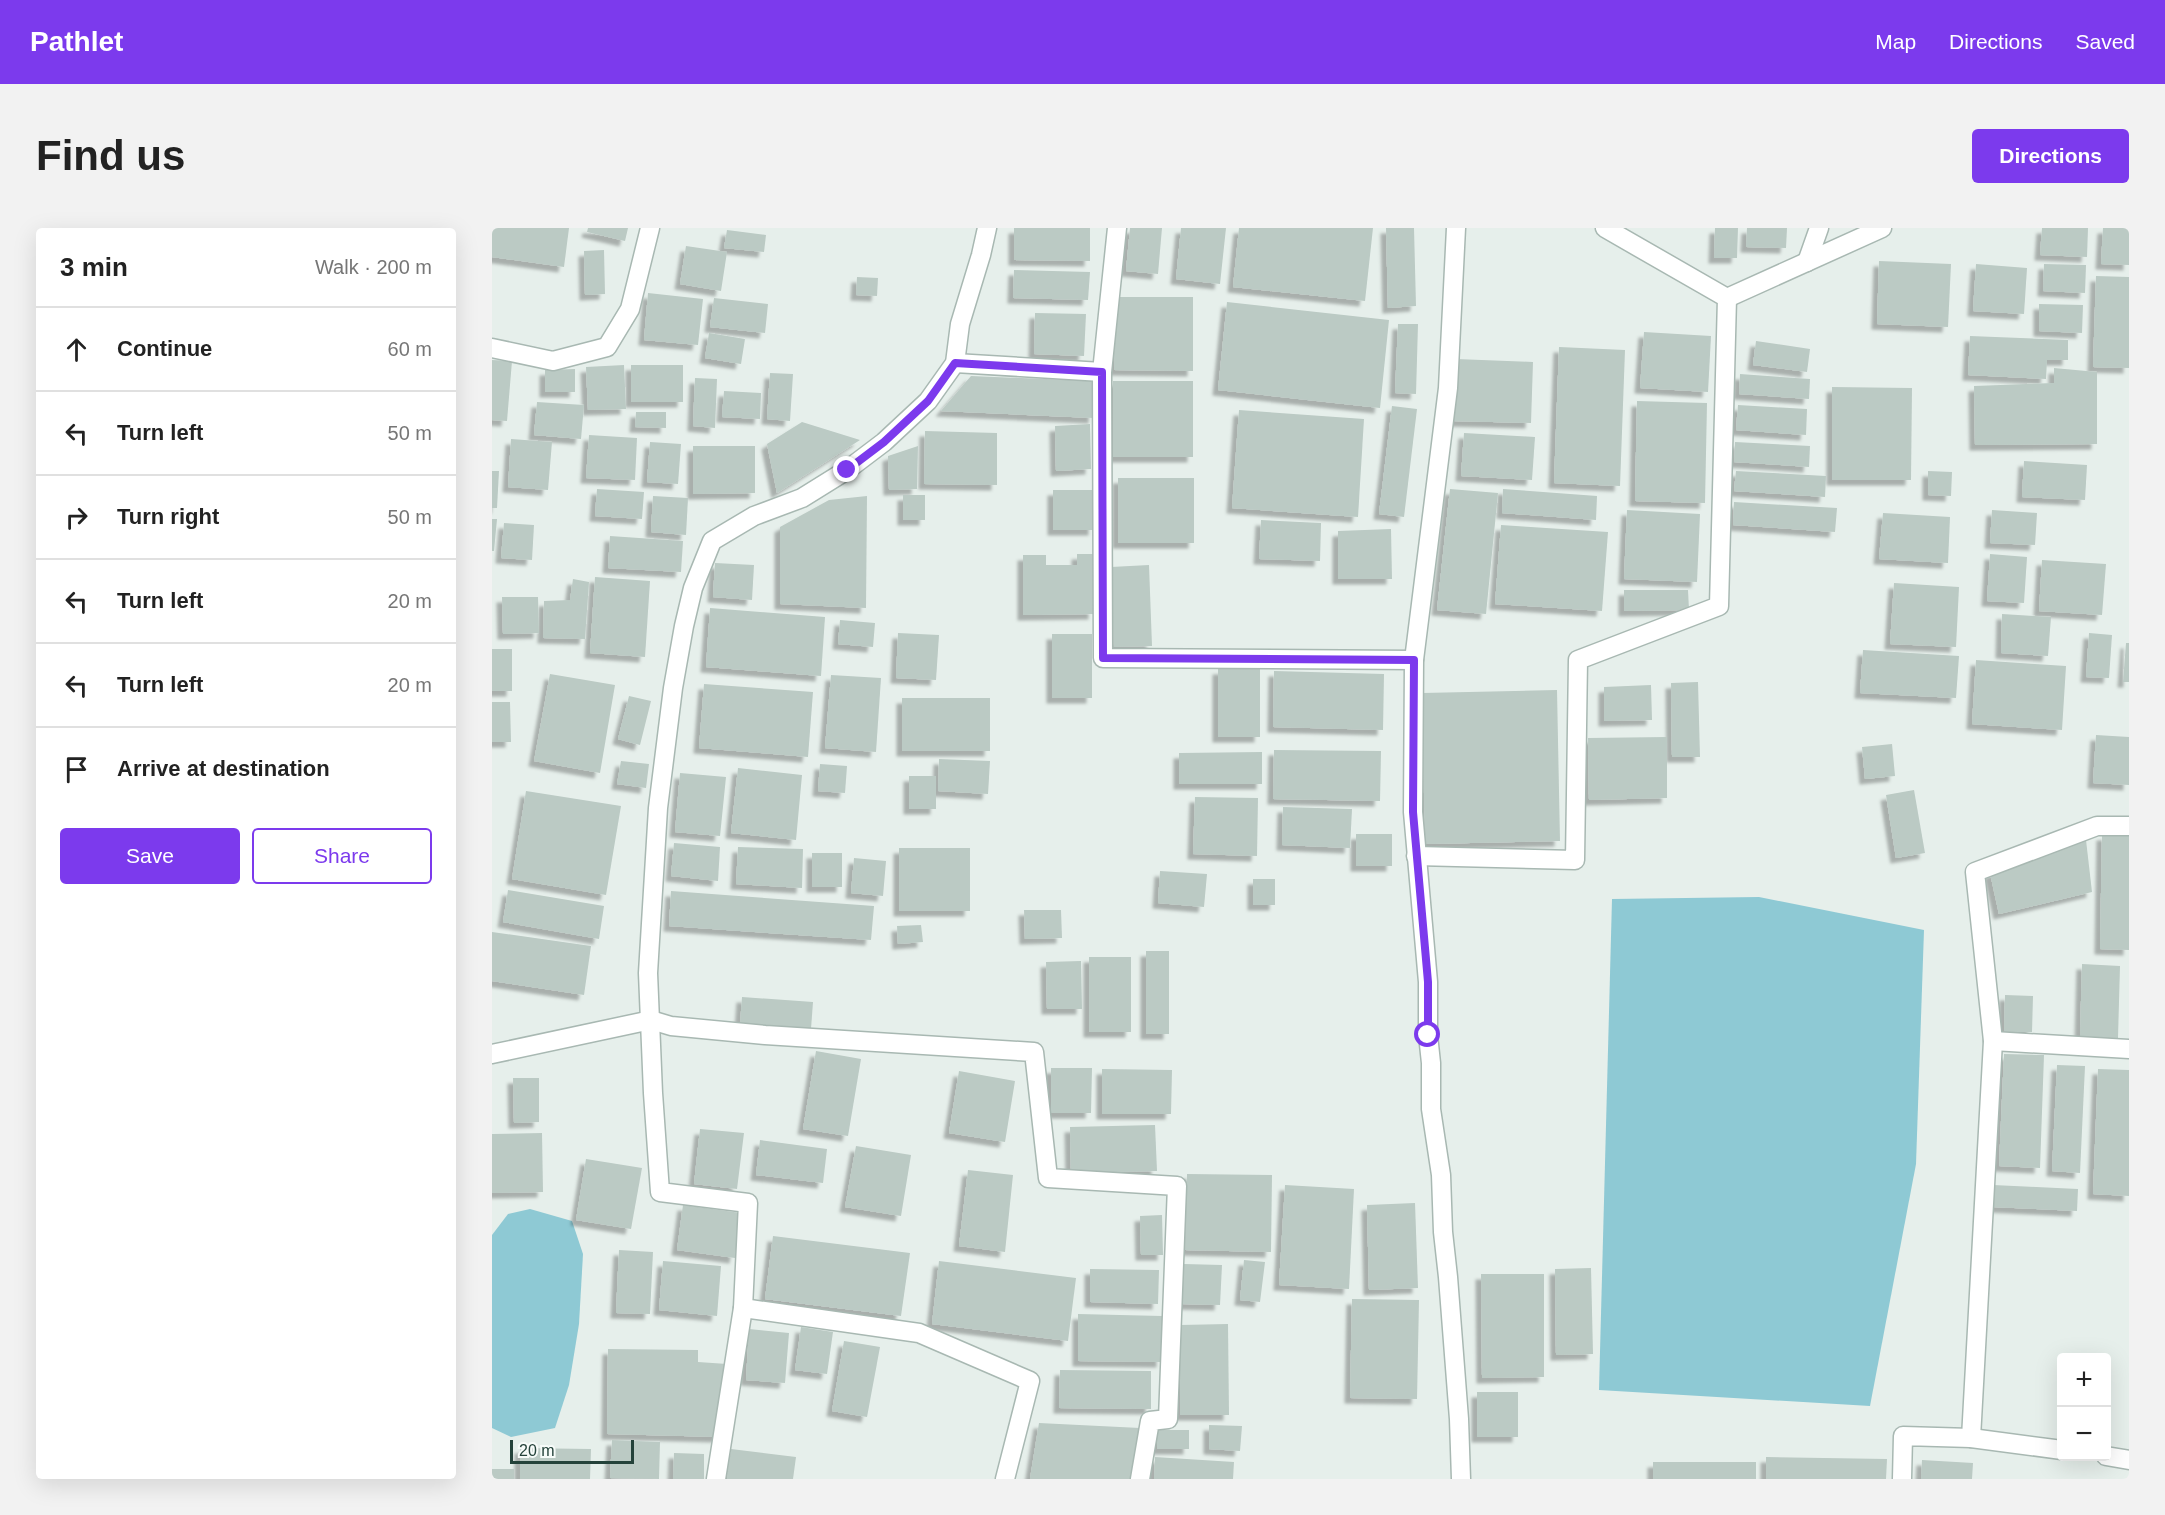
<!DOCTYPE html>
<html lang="en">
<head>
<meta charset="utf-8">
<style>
  body { margin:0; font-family:Helvetica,sans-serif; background:#f2f2f2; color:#222 }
  .controls { position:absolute; right:18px; bottom:18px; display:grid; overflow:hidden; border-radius:6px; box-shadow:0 6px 24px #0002 }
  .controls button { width:54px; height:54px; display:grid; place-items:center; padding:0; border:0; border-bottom:2px solid #e0e0e0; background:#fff; color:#222; font:30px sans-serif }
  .scale { position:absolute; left:18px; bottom:15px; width:124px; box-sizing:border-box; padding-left:6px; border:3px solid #24423a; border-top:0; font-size:16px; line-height:21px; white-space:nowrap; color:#24423a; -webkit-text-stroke:4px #f7fbf9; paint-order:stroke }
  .stop { position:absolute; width:18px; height:18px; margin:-14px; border:4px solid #7c3aed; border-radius:50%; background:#fff }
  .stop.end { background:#7c3aed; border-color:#fff; box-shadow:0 2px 6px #0008 }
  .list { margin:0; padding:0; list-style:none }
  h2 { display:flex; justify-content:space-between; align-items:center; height:78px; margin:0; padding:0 24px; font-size:26px }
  h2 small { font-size:20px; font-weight:400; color:#767676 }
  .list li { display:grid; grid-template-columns:39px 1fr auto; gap:18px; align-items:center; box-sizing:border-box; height:84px; padding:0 24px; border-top:2px solid #e0e0e0 }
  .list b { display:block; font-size:22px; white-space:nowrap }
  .list em { font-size:20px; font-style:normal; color:#767676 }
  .actions { display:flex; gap:12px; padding:18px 24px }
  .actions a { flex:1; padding:14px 0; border:2px solid #7c3aed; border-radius:6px; text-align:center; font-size:21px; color:#7c3aed }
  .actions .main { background:#7c3aed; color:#fff }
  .icon { flex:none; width:33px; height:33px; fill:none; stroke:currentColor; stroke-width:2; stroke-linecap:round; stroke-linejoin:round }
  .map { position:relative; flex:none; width:1637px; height:1251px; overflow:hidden; border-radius:6px }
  header { display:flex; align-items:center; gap:36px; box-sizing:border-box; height:84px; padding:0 30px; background:#7c3aed; color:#fff }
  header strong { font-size:28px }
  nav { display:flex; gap:33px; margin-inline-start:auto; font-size:21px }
  .intro { display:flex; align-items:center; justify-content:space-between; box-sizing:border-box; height:144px; padding:0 36px }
  h1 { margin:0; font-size:42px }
  .button { padding:15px 27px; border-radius:6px; background:#7c3aed; color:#fff; font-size:21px; font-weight:700 }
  main { display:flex; gap:36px; padding:0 36px }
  aside { flex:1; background:#fff; border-radius:6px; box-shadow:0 6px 24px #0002 }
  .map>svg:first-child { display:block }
  .water { fill:#8ec9d4 }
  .building { fill:#bbcac4; filter:url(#shadow) }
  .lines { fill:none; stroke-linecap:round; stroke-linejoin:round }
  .minor-casing { stroke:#a8b8b2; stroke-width:21 }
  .minor { stroke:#fff; stroke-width:18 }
  .route { stroke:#7c3aed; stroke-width:8 }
</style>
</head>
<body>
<header>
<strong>Pathlet</strong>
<nav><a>Map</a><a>Directions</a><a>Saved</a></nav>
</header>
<div class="intro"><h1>Find us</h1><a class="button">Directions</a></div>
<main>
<aside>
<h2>3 min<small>Walk · 200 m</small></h2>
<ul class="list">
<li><svg class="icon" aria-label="ahead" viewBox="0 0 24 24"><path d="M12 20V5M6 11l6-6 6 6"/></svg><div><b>Continue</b></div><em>60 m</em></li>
<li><svg class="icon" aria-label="left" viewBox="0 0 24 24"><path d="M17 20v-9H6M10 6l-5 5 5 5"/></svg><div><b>Turn left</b></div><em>50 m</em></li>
<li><svg class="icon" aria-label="right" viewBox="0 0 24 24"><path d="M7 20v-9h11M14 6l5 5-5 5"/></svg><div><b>Turn right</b></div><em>50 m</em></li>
<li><svg class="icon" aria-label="left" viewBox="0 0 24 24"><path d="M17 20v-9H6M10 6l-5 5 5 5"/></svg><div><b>Turn left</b></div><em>20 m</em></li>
<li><svg class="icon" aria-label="left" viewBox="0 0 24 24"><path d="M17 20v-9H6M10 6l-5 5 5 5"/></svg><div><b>Turn left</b></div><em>20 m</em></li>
<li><svg class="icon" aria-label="arrive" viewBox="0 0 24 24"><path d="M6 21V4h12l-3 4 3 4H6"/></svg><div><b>Arrive at destination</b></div></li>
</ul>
<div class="actions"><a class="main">Save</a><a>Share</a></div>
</aside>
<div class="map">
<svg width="1637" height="1251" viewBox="0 0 1637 1251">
  <defs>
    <filter id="shadow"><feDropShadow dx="-5.5" dy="5.5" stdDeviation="1.5" flood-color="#0004"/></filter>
  </defs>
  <rect width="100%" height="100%" fill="#e6efeb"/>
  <g class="water">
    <path d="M1267,669l165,33 -8,234 -46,242 -271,-16 13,-491z"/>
    <path d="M38,981l42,12 11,33 -4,70 -10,61 -14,43 -44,9 -19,-9v-193l16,-21z"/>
  </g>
  <g class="building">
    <path d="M0,0h77l-5,39 -72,-10z"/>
    <path d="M96,0h40l-3,13 -38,-9z"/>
    <path d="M522,0h76v33l-76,-1z"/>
    <path d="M638,0h32l-4,46 -32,-3z"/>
    <path d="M689,0h45l-6,56 -44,-5z"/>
    <path d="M747,0h134l-8,73 -132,-14z"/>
    <path d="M894,0h28l2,78 -28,2z"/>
    <path d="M1223,0h23l-1,30h-23z"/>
    <path d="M1255,0h40l-1,20 -40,-1z"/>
    <path d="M1550,0h46l-1,29 -47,-2z"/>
    <path d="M1611,0h26v37l-28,-1z"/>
    <path d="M235,2l39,5 -2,17 -40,-4z"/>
    <path d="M194,18l41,6 -6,39 -41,-7z"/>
    <path d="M112,22l1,44 -20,1 -1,-44z"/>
    <path d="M1387,33l72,3 -3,63 -71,-3z"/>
    <path d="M1484,36l51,4 -3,46 -51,-3z"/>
    <path d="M1552,36l42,1 -1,28 -42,-2z"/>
    <path d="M522,42l76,2 -2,28 -75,-2z"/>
    <path d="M1604,48l33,1v91l-36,-1z"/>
    <path d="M365,49l21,1 -1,18 -21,-1z"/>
    <path d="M156,65l55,6 -5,46 -54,-5z"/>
    <path d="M623,69h78v74l-79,-1z"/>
    <path d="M222,70l54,6 -3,29 -55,-6z"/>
    <path d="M735,74l162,18 -9,88 -162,-18z"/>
    <path d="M1547,76l44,1 -1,28 -43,-2z"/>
    <path d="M543,85l51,1 -2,42 -50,-2z"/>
    <path d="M906,96h20l-2,70 -21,-1z"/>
    <path d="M1152,104l67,4 -3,56 -68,-4z"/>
    <path d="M217,105l36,6 -4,25 -36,-6z"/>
    <path d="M1478,108l98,4v20h-21l-1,19 -78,-4z"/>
    <path d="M1264,113l54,8 -3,23 -54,-7z"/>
    <path d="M1067,119l66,3 -5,136 -66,-3z"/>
    <path d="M964,131l77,3 -2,61 -78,-2z"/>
    <path d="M0,132l20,1 -5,60 -15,-1z"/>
    <path d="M132,137l2,44 -38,1 -2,-43z"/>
    <rect x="139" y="137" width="52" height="37"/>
    <path d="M1562,140l43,4v72l-122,1 -1,-59 80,-3z"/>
    <path d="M83,141v23h-30v-22z"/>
    <path d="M278,145l23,1 -3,47 -23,-2z"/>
    <path d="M1248,146l70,5 -1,20 -70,-5z"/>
    <path d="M479,148l124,5 -1,37 -153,-7z"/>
    <path d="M203,150l22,1 -2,49 -22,-2z"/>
    <rect x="621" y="153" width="80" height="76"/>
    <path d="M1340,159l80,1 -1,92h-79z"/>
    <path d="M232,163l37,2 -1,26 -38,-2z"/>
    <path d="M1145,173l70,2 -2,100 -70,-2z"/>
    <path d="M45,174l47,3 -3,34 -47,-4z"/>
    <path d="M1246,177l69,4 -1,26 -70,-5z"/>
    <path d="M900,178l25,3 -13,108 -25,-3z"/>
    <path d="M747,182l125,9 -6,98 -126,-9z"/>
    <path d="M144,184h30v16l-31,-1z"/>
    <path d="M310,194l58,18 -83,53 -10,-49z"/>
    <path d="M598,196l1,45 -35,2 -1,-45z"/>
    <path d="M433,203l72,2v52l-73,-1z"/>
    <path d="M972,205l71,4 -3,43 -71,-4z"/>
    <path d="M97,207l48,3 -2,42 -49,-2z"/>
    <path d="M19,211l41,3 -4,48 -40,-3z"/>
    <path d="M158,214l31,2 -3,40 -31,-2z"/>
    <path d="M1243,214l75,4 -1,21 -75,-5z"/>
    <path d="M201,218h62v47l-62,1z"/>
    <path d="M426,218l-1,43 -28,1 -1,-34z"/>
    <path d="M1532,233l63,4 -2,35 -63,-3z"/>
    <path d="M0,243h7l-2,37h-5z"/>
    <path d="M1244,243l90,5 -1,21 -91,-6z"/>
    <path d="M1436,243l24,1 -1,24 -23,-1z"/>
    <rect x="626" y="250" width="76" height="65"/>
    <path d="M105,261l47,3 -2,27 -47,-3z"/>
    <path d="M958,261l48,4 -12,121 -49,-4z"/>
    <path d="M1011,261l94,7 -1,24 -94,-7z"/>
    <rect x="561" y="262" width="41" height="40"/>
    <rect x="411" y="267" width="22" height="25"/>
    <path d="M161,268l35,2 -2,37 -35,-3z"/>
    <path d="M375,268l-1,112 -86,-4v-77l49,-27z"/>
    <path d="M1242,274l103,6 -2,24 -102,-7z"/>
    <path d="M1135,282l73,4 -3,68 -73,-3z"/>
    <path d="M1500,282l45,3 -2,32 -45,-2z"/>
    <path d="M1391,285l67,4 -2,46 -69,-4z"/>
    <path d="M0,291h5l-3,32h-2z"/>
    <path d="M769,292l60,3 -1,38 -61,-2z"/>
    <path d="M12,295l30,2 -2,35 -31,-2z"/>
    <path d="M1009,297l107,7 -6,79 -107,-7z"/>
    <path d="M899,301l1,50h-54v-48z"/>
    <path d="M118,308l73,5 -2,31 -73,-4z"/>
    <path d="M585,326h16l1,60 -71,1v-60h23v10h31z"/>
    <path d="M1498,326l37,3 -3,46 -37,-2z"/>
    <path d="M1550,332l64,4 -4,51 -63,-4z"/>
    <path d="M223,335l39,2 -2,35 -39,-3z"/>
    <path d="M657,337l3,81 -38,1 -3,-80z"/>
    <path d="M103,349l55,4 -5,76 -55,-4z"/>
    <path d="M81,351l16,3 -4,57 -42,-1 1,-37 26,-1z"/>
    <path d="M1402,355l65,4 -3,60 -66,-3z"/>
    <path d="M1132,362h64l1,20 -65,1z"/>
    <path d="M10,369h36l1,36 -36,1z"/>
    <path d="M218,380l115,9 -4,59 -115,-9z"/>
    <path d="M1510,386l49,3 -3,39 -47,-3z"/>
    <path d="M348,392l35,3 -2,24 -35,-3z"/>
    <path d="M406,405l41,2 -3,45 -40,-2z"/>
    <path d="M1597,405l23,2 -3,43 -23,-1z"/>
    <rect x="560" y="406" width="40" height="64"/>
    <path d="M1634,415h3v39h-6z"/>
    <rect x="0" y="421" width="20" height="42"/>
    <path d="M1371,422l96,6 -3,42 -96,-5z"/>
    <path d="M1484,432l90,6 -4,64 -90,-6z"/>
    <rect x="726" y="441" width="42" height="68"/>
    <path d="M782,443l110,3 -1,56 -110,-3z"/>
    <path d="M58,446l65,11 -15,88 -66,-12z"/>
    <path d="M339,447l50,3 -5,74 -51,-4z"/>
    <path d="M1206,454l2,75h-28l-1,-74z"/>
    <path d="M212,456l109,8 -5,65 -109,-9z"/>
    <path d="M1159,457l1,35 -48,1v-34z"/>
    <path d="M1065,462l3,151 -135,3 -3,-151z"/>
    <path d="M137,468l22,5 -11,44 -22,-6z"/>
    <rect x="410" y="470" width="88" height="53"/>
    <path d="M0,474h18l1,40h-19z"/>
    <path d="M1604,507l33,2v48l-36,-2z"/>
    <path d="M1175,509v61l-78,2 -1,-62z"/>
    <path d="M1400,516l3,32 -30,3 -3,-32z"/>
    <path d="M782,522l107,1 -1,50 -107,-2z"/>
    <path d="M770,524v32h-83v-31z"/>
    <path d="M447,531l51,2 -2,33 -50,-3z"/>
    <path d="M129,533l28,3 -3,24 -29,-4z"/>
    <path d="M328,536l27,2 -2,27 -27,-2z"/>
    <path d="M246,540l64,7 -6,65 -65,-7z"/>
    <path d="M188,545l46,4 -6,59 -45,-4z"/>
    <rect x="417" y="548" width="27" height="33"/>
    <path d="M1422,562l11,63 -29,5 -10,-63z"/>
    <path d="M34,563l95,15 -15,89 -94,-16z"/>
    <path d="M703,569l63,1 -1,58 -64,-2z"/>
    <path d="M791,579l69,2 -2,39 -68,-3z"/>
    <rect x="864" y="606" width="36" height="32"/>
    <path d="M1610,607h27v115l-29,-1z"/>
    <path d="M1594,612l6,52 -93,22 -9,-41z"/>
    <path d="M182,615l46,4 -2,34 -47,-5z"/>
    <path d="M246,619l65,2 -1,39 -66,-4z"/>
    <rect x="407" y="620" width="71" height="63"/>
    <rect x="320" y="625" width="30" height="34"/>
    <path d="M362,630l32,3 -3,35 -32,-3z"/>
    <path d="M668,643l47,3 -3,33 -46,-4z"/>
    <rect x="761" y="651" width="22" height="26"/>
    <path d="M16,662l96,16 -5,33 -96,-17z"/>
    <path d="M179,663l203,15 -3,34 -202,-14z"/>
    <path d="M532,682h37l1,28 -37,1z"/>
    <path d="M429,697l2,17 -25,2 -1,-18z"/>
    <path d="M0,704l99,14 -7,49 -92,-14z"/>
    <rect x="654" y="723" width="23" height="83"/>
    <rect x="597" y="729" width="42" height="75"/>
    <path d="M589,733l1,48h-35l-1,-47z"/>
    <path d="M1590,736l38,2 -2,72 -38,-1z"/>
    <path d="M1513,767l28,1 -1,36h-28z"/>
    <path d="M250,769l71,5 -2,27 -71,-4z"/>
    <path d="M324,823l45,8 -13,77 -45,-7z"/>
    <path d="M1512,826l40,1 -4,113 -41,-2z"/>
    <path d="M1565,837l28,1 -5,107 -28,-2z"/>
    <path d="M559,840h41l-1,45h-40z"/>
    <path d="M610,841l70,1 -1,44h-69z"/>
    <path d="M1606,841l31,1v126l-36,-2z"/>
    <path d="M467,843l56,10 -10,61 -56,-9z"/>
    <path d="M21,850h26v44l-25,1z"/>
    <path d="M663,897l2,46 -86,2 -1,-46z"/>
    <path d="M208,901l44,4 -7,56 -43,-5z"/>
    <path d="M50,905l1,59 -51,1v-59z"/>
    <path d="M268,912l67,9 -4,34 -67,-8z"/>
    <path d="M364,918l55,9 -10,61 -56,-9z"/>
    <path d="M94,931l56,9 -11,61 -55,-9z"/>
    <path d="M476,942l45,5 -8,77 -46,-6z"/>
    <path d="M695,946l85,1 -1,77 -86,-2z"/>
    <path d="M793,957l69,4 -5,100 -70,-4z"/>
    <path d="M1501,957l85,4 -1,22 -84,-4z"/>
    <path d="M923,975l3,85 -49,2 -2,-85z"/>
    <path d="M191,977l58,8 -6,45 -58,-8z"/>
    <path d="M670,987l1,40h-22l-1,-39z"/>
    <path d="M281,1008l137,17 -9,63 -136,-17z"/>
    <path d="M127,1022l34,2 -3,62 -34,-1z"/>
    <path d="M752,1032l21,2 -5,40 -20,-2z"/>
    <path d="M171,1033l58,5 -4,50 -58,-6z"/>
    <path d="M447,1033l137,17 -8,63 -136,-17z"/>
    <path d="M692,1036l38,1 -2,40 -38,-1z"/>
    <path d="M1099,1040l2,86 -37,1 -1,-86z"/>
    <path d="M598,1041l69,1 -1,34 -68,-2z"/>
    <path d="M989,1046h63v103l-62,1z"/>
    <path d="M860,1071l67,1 -2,99 -67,-1z"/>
    <path d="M586,1086l84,2v46l-84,-1z"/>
    <path d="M736,1096l1,91h-49v-90z"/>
    <path d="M309,1099l32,5 -6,42 -32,-4z"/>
    <path d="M257,1101l40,4 -4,50 -39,-3z"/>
    <path d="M352,1113l36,6 -13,70 -35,-6z"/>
    <path d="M116,1121l90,1v12l29,2 -6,73 -114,-3z"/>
    <path d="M568,1142l91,1v38l-92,-1z"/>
    <rect x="985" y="1164" width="41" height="45"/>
    <path d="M547,1195l101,5 -9,51h-101z"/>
    <path d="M717,1197l33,1 -2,25 -31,-2z"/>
    <rect x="665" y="1202" width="32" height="19"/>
    <path d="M120,1212l48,2 -1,37 -49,-1z"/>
    <path d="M28,1220l71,1 -1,30h-70z"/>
    <path d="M239,1221l65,8 -3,22h-66z"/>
    <path d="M182,1225l30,1v25h-31z"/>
    <path d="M663,1229l79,5 -1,17h-79z"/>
    <path d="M1274,1229l121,2 -1,20h-120z"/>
    <path d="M1430,1232l51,3 -1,16h-51z"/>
    <rect x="1161" y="1234" width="103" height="17"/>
    <rect x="0" y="1241" width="22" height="10"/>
  </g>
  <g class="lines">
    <defs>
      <g id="minor">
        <path d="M495,0l-6,27 -21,69 -5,39 -27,38 -44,41 -37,28 -45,28 -48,18 -42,25 -19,47 -9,38 -11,62 -15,120 -10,165 5,120 7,99 88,11 -5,105 176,25 111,48 -25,98"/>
        <path d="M964,0l-8,160 -34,272 -1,152 15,170v53l3,28v46l10,66 2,57 5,45 11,142 2,60"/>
        <path d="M1315,34l12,-34"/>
        <path d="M1235,70l155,-70"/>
        <path d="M0,120l61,13 54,-14 23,-38 20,-81"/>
        <path d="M463,135l147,9 1,286 311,2"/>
        <path d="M610,144l15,-144"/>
        <path d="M924,628l159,4 3,-200 141,-54 8,-308 -122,-70"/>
        <path d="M1501,813l136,8"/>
        <path d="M0,826l159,-34 20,6 94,9 269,17 14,126 129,8 -9,233 -18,2 -10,58"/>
        <path d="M1479,1210l91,12"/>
        <path d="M1614,1228l23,4"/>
        <path d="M224,1251l27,-171"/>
        <path d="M1410,1251l1,-43 68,2 22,-397 -18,-169 122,-46h32"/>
      </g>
    </defs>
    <use href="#minor" class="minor-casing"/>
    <use href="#minor" class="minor"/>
  </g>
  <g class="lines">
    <path class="route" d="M355,242l37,-28 44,-41 27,-38 147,9 1,286 311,2 -1,152 15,170v53"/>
  </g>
</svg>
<div class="controls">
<button>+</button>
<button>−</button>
</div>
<div class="scale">20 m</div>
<div class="stop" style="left:936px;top:807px"></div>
<div class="stop end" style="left:355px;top:242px"></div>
</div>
</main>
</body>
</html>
